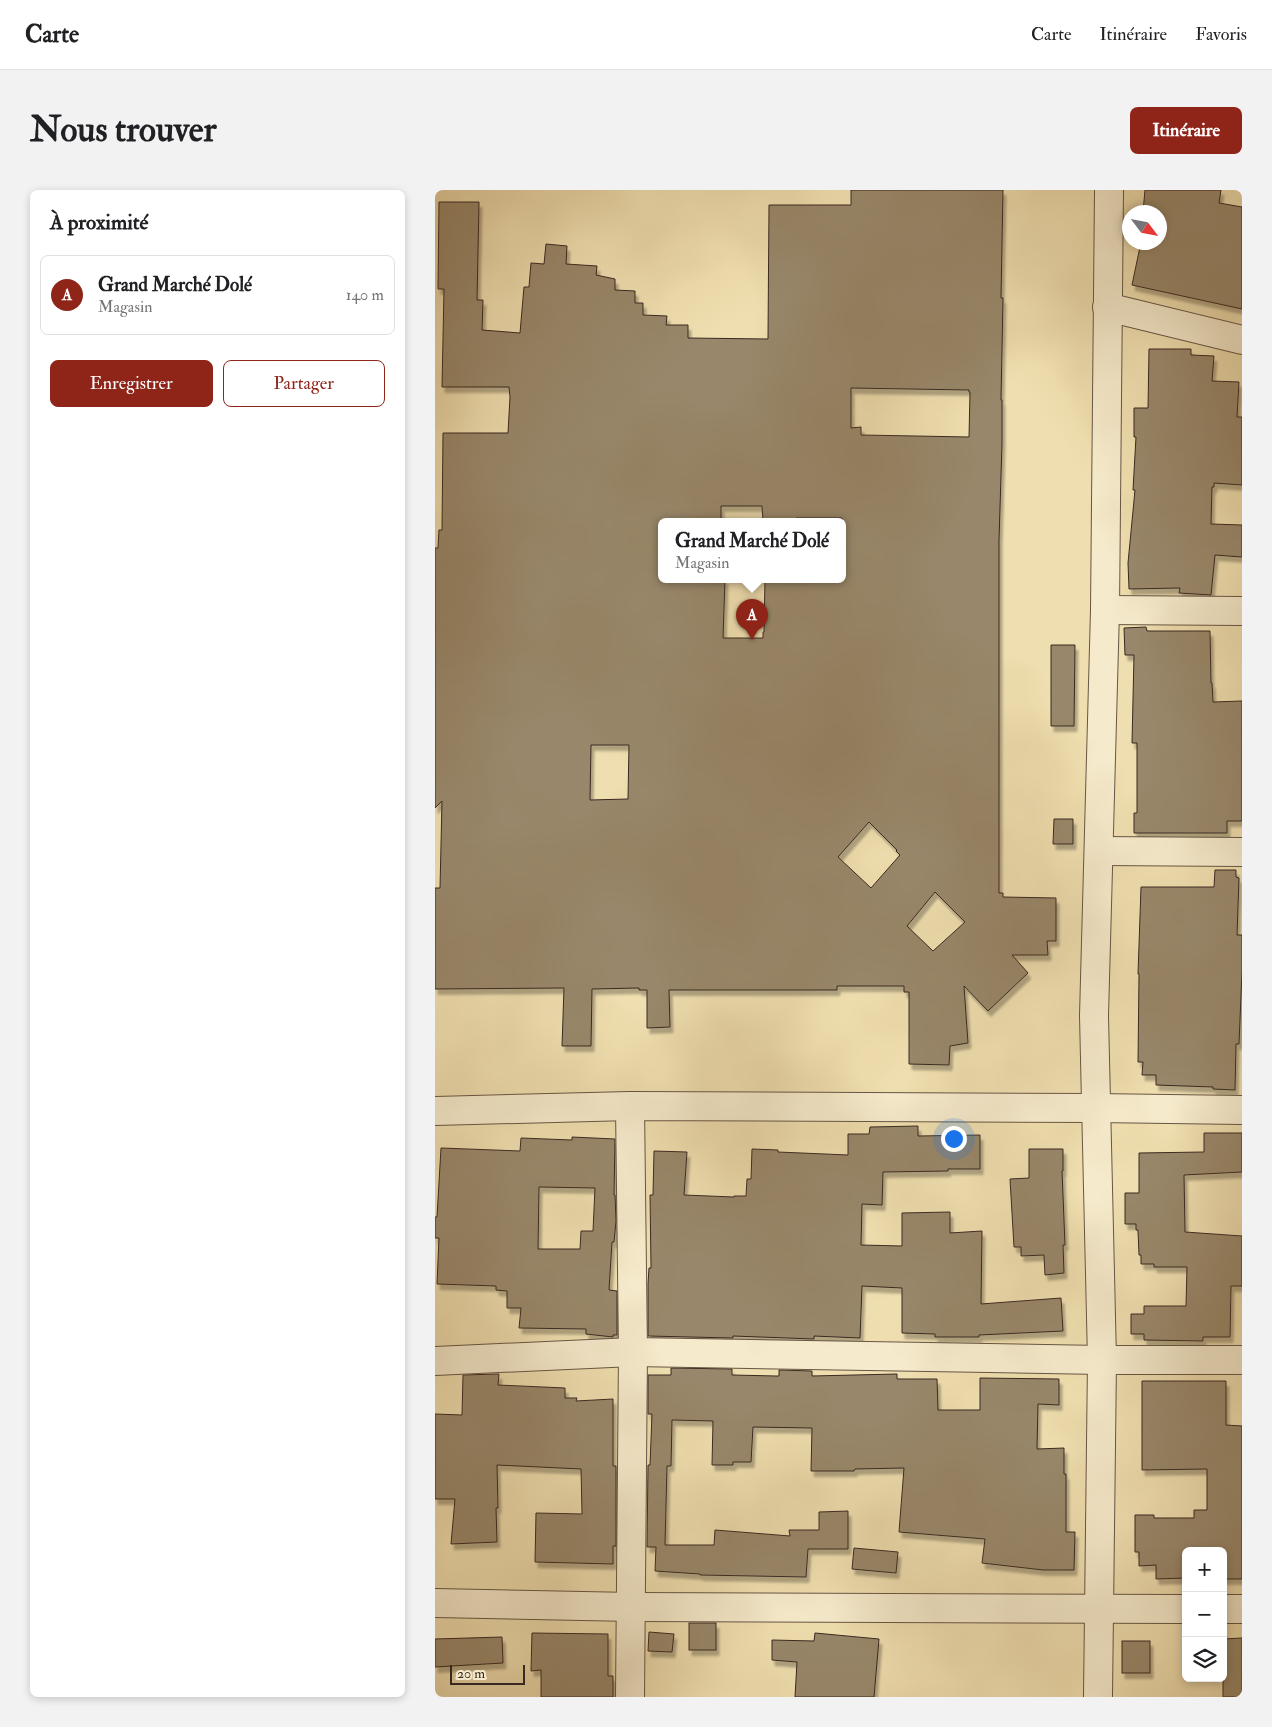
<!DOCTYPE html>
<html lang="fr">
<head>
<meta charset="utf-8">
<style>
  body { margin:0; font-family:"IM FELL Double Pica",serif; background:#f2f2f2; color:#202124 }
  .controls { position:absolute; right:15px; bottom:15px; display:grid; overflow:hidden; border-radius:8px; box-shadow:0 2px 8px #0003 }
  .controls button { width:45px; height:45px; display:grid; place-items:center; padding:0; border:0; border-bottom:1px solid #e0e0e0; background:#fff; color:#202124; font:25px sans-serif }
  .compass { position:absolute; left:687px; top:15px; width:45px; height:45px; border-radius:50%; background:#fff; box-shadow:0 2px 8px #0003; rotate:122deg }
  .scale { position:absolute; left:15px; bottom:12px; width:75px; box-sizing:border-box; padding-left:5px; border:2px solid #3a2921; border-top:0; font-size:14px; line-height:18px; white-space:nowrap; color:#3a2921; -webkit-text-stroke:4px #f5eacb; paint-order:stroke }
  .you { position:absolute; left:518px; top:948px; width:18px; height:18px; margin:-12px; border:4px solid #fff; border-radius:50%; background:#1a73e8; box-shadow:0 0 0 8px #1a73e833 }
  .badge { display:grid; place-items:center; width:32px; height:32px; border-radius:50%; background:#8f2418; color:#fff; font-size:16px; font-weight:700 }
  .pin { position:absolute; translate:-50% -41px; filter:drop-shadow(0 1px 2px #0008) }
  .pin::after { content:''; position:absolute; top:26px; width:18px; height:15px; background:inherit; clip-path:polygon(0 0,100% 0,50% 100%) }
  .popup { position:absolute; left:223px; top:328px; width:188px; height:65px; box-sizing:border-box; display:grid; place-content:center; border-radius:8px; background:#fff; filter:drop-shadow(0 1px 4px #0005); font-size:16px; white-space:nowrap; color:#757577 }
  .popup b { font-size:19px; color:#202124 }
  .popup::after { content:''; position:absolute; left:50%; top:100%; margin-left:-10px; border:10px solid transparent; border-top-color:#fff }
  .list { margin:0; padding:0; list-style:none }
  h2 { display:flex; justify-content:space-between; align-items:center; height:65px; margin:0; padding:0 20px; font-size:21px }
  h2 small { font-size:16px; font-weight:400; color:#757577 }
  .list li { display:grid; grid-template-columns:32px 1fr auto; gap:15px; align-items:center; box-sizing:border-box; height:80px; margin:0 10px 10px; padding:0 10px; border:1px solid #e0e0e0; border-radius:8px }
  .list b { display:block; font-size:19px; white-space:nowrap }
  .list p { margin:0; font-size:16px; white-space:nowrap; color:#757577 }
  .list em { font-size:16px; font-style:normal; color:#757577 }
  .actions { display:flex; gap:10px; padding:15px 20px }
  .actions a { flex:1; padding:11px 0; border:1px solid #8f2418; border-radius:8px; text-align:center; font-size:18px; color:#8f2418 }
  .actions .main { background:#8f2418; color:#fff }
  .icon { flex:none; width:28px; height:28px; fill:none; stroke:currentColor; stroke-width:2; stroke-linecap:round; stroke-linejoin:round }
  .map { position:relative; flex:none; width:807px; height:1507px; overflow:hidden; border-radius:8px }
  header { display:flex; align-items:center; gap:30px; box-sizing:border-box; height:70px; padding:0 25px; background:#fff; border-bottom:1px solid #e0e0e0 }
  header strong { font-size:24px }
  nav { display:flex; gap:28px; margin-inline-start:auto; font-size:18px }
  .intro { display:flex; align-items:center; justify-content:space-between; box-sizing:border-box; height:120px; padding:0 30px }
  h1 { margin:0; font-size:35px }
  .button { padding:12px 22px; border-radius:8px; background:#8f2418; color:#fff; font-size:18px; font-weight:700 }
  main { display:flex; gap:30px; padding:0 30px }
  aside { flex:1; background:#fff; border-radius:8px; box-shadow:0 2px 8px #0003 }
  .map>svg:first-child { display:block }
  .building { fill:#98876b; stroke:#3a2921; fill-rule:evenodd; filter:url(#shadow) }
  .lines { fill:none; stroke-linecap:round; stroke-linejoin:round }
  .minor-casing { stroke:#675644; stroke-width:30 }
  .minor { stroke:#f5eacb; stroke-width:28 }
</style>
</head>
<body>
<header>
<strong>Carte</strong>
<nav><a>Carte</a><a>Itinéraire</a><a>Favoris</a></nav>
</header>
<div class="intro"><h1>Nous trouver</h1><a class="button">Itinéraire</a></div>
<main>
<aside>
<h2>À proximité<small></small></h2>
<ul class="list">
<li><span class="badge">A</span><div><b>Grand Marché Dolé</b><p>Magasin</p></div><em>140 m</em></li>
</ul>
<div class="actions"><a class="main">Enregistrer</a><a>Partager</a></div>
</aside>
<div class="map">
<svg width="807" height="1507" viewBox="0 0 807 1507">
  <defs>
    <filter id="shadow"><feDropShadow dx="3" dy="5.5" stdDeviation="1" flood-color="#0004"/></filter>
  </defs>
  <rect width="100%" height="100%" fill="#efdeaf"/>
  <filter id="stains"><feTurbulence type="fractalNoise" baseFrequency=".004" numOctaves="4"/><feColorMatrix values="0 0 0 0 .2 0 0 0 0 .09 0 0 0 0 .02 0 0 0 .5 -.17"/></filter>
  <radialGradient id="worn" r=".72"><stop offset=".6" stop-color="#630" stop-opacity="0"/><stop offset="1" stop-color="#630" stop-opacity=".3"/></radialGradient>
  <g class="building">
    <path d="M416,0h152l-2,108h2l-2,102h1v44l-3,96v353h4v4l53,1v43h-9l1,14h-36l16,18 -40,38 -24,-25 4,57 -18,3 -1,19 -40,-1v-72h-5v-6h-67v4h-168l1,37 -23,1v-38h-8v-2l-47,1 -1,57h-29l2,-58 -129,1v-101h5l2,-87 -7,7v-260h3l1,-18h3l1,-97h65l2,-36 -1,-10h-67l2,-98h-6l1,-87h40l-2,98h6l-1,30 38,3 4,-46h5l2,-24 13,1 2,-20 21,2 -1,18 31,2 -1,9 19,4v11l20,1v12h8v12l24,1 -1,9h22v13l80,1 1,-134h82zM416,198l118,2v2h1l-1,45 -108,-2v-8l-10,1zM286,316h41l1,15h33v-3h46v61h-77l-1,53h-1v6h-40l2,-59h-63v-58h59zM156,555h38l-1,54 -38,1zM434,632l28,28 -1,1 4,4 -29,33 -33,-31zM500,702l30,30 -32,29 -26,-25z"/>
    <path d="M710,0h76l-2,13 23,4v102l-110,-24 9,-43h18v-30h-16z"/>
    <path d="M714,159h42v6l23,1 -2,25 27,1 -2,35h5v68l-28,-2v4h-2l-1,37 31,1v32l-27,-2 -4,40 -32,-2 1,-5 -51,1 -1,-26 7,-73h-2l3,-53h-2v-29h14z"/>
    <path d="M711,437l1,4h63l1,52h1l1,19 29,-1v120h-15v12h-93v-20h3v-70h-5l2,-88h-9l-1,-27z"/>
    <path d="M616,455h24l-1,81h-23z"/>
    <path d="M619,629h19v25h-20z"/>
    <path d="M780,680h21v7l3,1 -2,57h5v37l-3,72h-3l-1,46 -22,-1v-2l-57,-2v-10h-14l1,-13h-5l1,-88h-1l3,-87h73z"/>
    <path d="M483,936v10l62,-1v34h-32v2l-65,1 -1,33 -20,-1 -1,41 41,1v-33l48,-1v21l32,-2 -1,73 80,-6 2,33 -84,4v2h-44v-3l-33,-1v-45l-40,-2 -2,52 -46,-2v3l-81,-3v2l-85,-2v-52l1,-16h2l-1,-73h3l1,-44 33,1 -3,43 50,2v-1h12l1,-17h4l1,-30 26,1v2l70,3v-21h21l1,-7z"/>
    <path d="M769,943h38v39l-58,3 1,57 57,4v50h-11l-1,51h-27v4l-59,-1v-6h-13v-20h13v-8h42l1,-39h-33v-3h-13v-9h-2l-1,-25h-2v-6h-11v-31h14v-40l65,-1z"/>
    <path d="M137,947l43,2 -1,56h1l1,26 -2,21h-2l-3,48 8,1v44h-4v2l-27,-3v-5l-67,-1 2,-20h-14v-17l-11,-1v-4l-59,-2 2,-46h-4v-21h2l4,-69 79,3 1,-13 51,2zM104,997l56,1 -2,43h-12l-1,18h-42z"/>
    <path d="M594,959h34v22h-1l3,74h-2l1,28 -19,2 -1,-20 -23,1v-9h-7l-4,-68 19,-1z"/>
    <path d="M236,1178l61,1v6l44,1h3v-6l33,1v5l85,-2v5h40l1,31h42v-32l79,1v26l-21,-1 -1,45 27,-1v26h2v58h9l-1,38h-31l-61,-7 3,-24 -86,-7 5,-64 -49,1 -1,2h-43l1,-43 -59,-1 -2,35h-18v3h-21l1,-44 -41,-1 -1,46h-4l-2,79h49l1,-15 75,6 -1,-6h30v-18l29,-1v38h-40l-2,28 -106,-2v-1l-45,-3 1,-24h-9l1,-82h2l2,-51h-4v-39h23z"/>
    <path d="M64,1184l-1,11 67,3v10h12l-1,3 37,-2v67h3v80h-3v18l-78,-2 1,-49 46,1 -1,-45 -84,-4 1,43h-2l1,34 -46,2 4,-45h-20v-85l27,1 1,-40z"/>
    <path d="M707,1191h84v44l16,1v153h-19v-28h-37v27l-30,1v-14l-17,1v-14h-4v-37h19v3h40v-8h13v-41l-65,1z"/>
    <path d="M419,1358l44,4 -2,21 -44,-4z"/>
    <rect x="254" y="1433" width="27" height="27"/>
    <path d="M214,1442l25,2 -2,18 -24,-1z"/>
    <path d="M97,1443l76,1v42h5v21h-72v-27l-10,1z"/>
    <path d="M380,1443l64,6 -5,58h-79l2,-35 -25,-2v-20l42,1z"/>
    <path d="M67,1447l1,26 -68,4v-28z"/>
    <path d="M807,1448v59h-19v-58z"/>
    <rect x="687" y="1451" width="28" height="32"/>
  </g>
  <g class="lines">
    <defs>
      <g id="minor">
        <path d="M672,117l135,33"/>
        <path d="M670,420l137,1"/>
        <path d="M664,661l143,1"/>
        <path d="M195,916l3,246 -3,345"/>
        <path d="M0,921l195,-5 465,2 147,2"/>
        <path d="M0,1171l198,-9 469,8h140"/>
        <path d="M0,1413l197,4 554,2"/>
        <path d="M788,1419h19"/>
        <path d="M663,1507l4,-337 -8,-344 11,-406 4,-420"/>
      </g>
    </defs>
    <use href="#minor" class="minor-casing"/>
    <use href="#minor" class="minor"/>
  </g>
  <rect width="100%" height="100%" filter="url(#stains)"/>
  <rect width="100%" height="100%" fill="url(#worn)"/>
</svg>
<div class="controls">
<button>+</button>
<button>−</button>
<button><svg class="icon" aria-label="layers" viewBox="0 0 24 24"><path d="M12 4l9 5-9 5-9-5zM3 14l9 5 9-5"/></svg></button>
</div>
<svg class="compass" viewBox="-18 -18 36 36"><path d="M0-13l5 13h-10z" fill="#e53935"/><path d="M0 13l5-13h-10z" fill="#757577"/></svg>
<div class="scale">20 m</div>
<div class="you"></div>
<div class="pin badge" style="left:317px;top:450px">A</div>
<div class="popup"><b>Grand Marché Dolé</b>Magasin</div>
</div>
</main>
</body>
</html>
